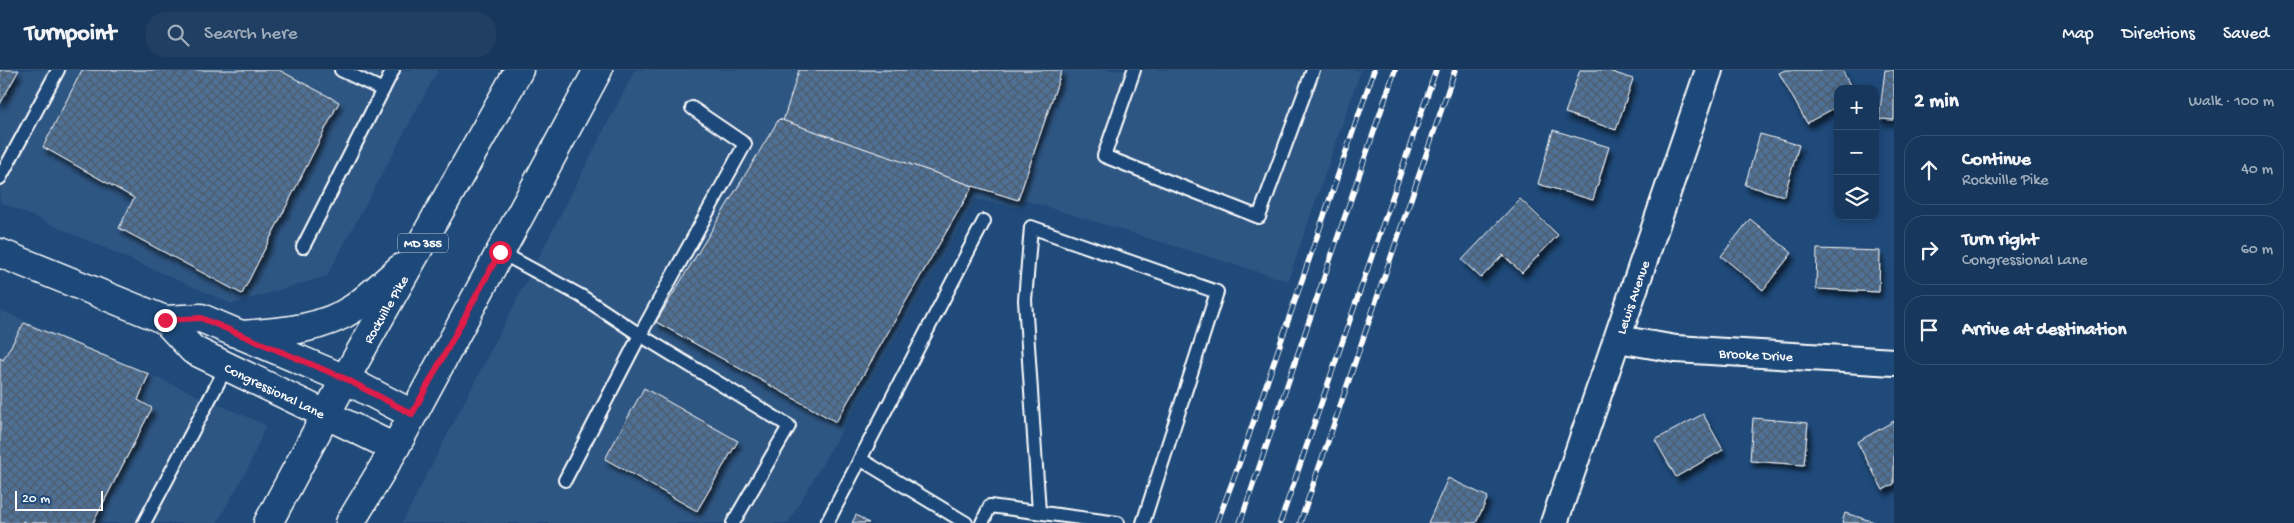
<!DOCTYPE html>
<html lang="en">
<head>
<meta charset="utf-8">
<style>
  body { margin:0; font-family:"Gochi Hand",sans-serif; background:#203f62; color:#f1f3f6 }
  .controls { position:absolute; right:15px; top:15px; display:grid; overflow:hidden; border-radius:10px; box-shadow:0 2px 8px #0003 }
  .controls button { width:45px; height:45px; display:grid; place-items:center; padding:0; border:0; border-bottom:1px solid #365272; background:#17385c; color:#f1f3f6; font:25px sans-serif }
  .scale { position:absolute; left:15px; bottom:12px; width:88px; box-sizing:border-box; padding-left:5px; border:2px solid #fff; border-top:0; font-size:14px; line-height:18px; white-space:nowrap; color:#fff; -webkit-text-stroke:4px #1f4a7a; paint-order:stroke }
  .stop { position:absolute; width:15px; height:15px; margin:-11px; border:4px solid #e11d48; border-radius:50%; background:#fff }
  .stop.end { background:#e11d48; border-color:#fff; box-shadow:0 1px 5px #0008 }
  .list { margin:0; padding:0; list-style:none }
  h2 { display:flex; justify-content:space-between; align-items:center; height:65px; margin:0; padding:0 20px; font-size:21px }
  h2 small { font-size:16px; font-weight:400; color:#9eacbb }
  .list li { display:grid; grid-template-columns:32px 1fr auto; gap:15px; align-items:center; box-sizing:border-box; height:70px; margin:0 10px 10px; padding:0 10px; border:1px solid #365272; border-radius:20px }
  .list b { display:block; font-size:19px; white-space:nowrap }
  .list p { margin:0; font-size:16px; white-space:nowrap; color:#9eacbb }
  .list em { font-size:16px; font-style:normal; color:#9eacbb }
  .icon { flex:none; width:28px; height:28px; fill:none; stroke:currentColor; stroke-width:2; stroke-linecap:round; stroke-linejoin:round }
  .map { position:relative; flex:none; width:1894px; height:453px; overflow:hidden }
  header { display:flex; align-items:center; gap:30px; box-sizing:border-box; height:70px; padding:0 25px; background:#17385c; border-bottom:1px solid #365272 }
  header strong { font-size:24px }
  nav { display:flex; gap:28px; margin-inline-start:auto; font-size:18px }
  .search { width:350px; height:45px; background:#203f62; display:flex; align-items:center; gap:12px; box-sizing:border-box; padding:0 18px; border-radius:20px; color:#9eacbb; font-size:19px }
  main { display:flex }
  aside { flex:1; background:#17385c }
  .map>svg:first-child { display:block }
  .built { fill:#2e5683 }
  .building { fill:url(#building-cross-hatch); stroke:#fff; filter:url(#shadow) }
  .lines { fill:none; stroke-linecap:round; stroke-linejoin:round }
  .service-casing { stroke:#fff; stroke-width:16 }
  .minor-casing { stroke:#fff; stroke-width:30 }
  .tertiary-casing { stroke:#fff; stroke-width:31 }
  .primary-casing { stroke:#fff; stroke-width:31 }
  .service { stroke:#1f4a7a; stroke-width:12 }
  .minor { stroke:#1f4a7a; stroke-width:26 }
  .tertiary { stroke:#1f4a7a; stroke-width:28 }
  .primary { stroke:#1f4a7a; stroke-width:28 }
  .rail-casing { stroke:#fff; stroke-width:5.5 }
  .rail { stroke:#1f4a7a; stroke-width:4; stroke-dasharray:11; stroke-linecap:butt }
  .route { stroke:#e11d48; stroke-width:6 }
  .labels { text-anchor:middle; stroke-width:4; stroke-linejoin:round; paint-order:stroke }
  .shield { fill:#1f4a7a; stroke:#bcc9d7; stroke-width:1 }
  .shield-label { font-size:12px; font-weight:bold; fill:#fff }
  .street-label { font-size:14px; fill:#fff; stroke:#1f4a7a }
</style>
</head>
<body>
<header>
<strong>Turnpoint</strong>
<div class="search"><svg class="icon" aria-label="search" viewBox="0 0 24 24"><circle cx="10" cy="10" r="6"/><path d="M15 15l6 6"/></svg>Search here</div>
<nav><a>Map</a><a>Directions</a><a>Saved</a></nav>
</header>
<main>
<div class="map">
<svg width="1894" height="453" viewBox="0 0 1894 453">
  <defs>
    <pattern id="building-cross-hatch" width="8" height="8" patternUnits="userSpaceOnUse" patternTransform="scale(1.25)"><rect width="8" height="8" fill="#507197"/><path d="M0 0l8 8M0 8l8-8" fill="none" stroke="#4e5b6a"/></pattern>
    <filter id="shadow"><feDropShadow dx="3" dy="5.5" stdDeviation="2.5" flood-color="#0009"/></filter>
  </defs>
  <rect width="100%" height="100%" fill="#1f4a7a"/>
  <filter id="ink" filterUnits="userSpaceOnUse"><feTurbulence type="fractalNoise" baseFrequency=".02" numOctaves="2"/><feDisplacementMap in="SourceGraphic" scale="10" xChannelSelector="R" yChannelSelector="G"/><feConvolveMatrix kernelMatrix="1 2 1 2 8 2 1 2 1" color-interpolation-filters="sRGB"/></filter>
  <g filter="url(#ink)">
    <g class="built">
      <path d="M21,0h417l-111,206 -95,28 -232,-102v-93z"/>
      <path d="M635,0h726l-73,211 -264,-81 -5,8 -43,-9 -188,324h-386z"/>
      <path d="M0,240l266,115 -18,43 -31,55h-217z"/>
    </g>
    <g class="building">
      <path d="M0,0h19l-19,34z"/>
      <path d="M82,0h197l60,32 -97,192 -123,-66 15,-30 -91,-51z"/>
      <path d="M799,0h263l-44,130 -45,-14 -190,-65z"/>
      <path d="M1580,0h26l27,9 -17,51 -51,-17z"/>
      <path d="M1785,0h57l10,19h-14v17l-31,17 -28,-50z"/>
      <path d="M1885,0h9v50l-15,-1z"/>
      <path d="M779,49l194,67 -137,236 -180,-100z"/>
      <path d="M1553,60l56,17 -16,53 -55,-16z"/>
      <path d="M1760,64l39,11 -15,51 -39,-11z"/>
      <path d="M1520,129l38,36 -36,38 -19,-18 -22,23 -19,-18z"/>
      <path d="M1750,149l42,34 -29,37 -42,-34z"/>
      <path d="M1817,179l63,2 -1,41 -63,-3z"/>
      <path d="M24,253l125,51 -11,26 14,8 -59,115h-67l-3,-2 -1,2h-22v-165l3,2z"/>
      <path d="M644,318l94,53 -41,70 -92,-52z"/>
      <path d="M1703,344l20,36 -47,27 -21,-37z"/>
      <path d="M1753,348l55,5 -4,42 -54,-4z"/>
      <path d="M1894,351v63l-11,6 -26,-48z"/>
      <path d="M1448,408l40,19 -12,26h-48z"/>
      <path d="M1845,443l33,10h-36z"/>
      <path d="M856,445l13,8h-17z"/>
    </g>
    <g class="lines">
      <defs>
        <g id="service">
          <path d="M341,0l42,20"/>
          <path d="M1134,0l-30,86 155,61 54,-147"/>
          <path d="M0,108l58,-108"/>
          <path d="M303,177l90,-177"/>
          <path d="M500,182l81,44 59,39 149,91 -56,97"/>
          <path d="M860,389l106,64"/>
          <path d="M565,410l75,-145 105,-191 -53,-36"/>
          <path d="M1039,442l-14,-212 6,-73 186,65 -74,231"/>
          <path d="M144,453l83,-157"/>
          <path d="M827,453l157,-302"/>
          <path d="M982,453l8,-17 128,17"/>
        </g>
        <g id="minor">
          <path d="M1618,269l58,10 218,13"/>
          <path d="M1554,453l155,-453"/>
        </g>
        <g id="tertiary">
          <path d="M0,183l165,67 36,-2 144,61 67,35"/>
          <path d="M165,250l28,30 202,98"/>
        </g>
        <g id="primary">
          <path d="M242,265c38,-3 79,-5 112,-27 16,-12 32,-27 47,-40"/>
          <path d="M268,453l77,-144 174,-309"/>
          <path d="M350,453l45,-75 203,-378"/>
        </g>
      </defs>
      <use href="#service" class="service-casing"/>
      <use href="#minor" class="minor-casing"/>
      <use href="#tertiary" class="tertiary-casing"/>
      <use href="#primary" class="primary-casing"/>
      <use href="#service" class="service"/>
      <use href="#minor" class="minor"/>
      <use href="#tertiary" class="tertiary"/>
      <use href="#primary" class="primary"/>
      <defs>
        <g id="rail">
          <path d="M1217,453l22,-59 135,-394"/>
          <path d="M1240,453l155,-453"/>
          <path d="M1280,453l156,-453"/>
          <path d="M1300,453l155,-453"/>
        </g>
      </defs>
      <use href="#rail" class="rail-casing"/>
      <use href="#rail" class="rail"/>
    </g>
  </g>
  <g class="lines" filter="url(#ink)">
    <path class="route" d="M165,250l36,-2 145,61 66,35 88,-162"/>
  </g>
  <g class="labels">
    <rect class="shield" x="398" y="163.5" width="50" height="19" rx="4"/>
    <g class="shield-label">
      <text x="423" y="177">MD 355</text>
    </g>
    <g class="street-label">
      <text transform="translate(1632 227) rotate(-71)" y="5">Lewis Avenue</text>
      <text transform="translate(385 239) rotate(-60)" y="5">Rockville Pike</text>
      <text transform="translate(1756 284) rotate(3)" y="5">Brooke Drive</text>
      <text transform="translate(275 320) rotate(26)" y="5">Congressional Lane</text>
    </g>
  </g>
</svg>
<div class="controls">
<button>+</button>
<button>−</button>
<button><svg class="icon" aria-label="layers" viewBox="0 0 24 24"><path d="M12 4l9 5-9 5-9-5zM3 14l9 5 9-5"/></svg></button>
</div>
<div class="scale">20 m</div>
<div class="stop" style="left:500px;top:182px"></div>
<div class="stop end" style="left:165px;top:250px"></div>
</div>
<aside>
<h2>2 min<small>Walk · 100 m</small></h2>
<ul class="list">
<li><svg class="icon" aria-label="ahead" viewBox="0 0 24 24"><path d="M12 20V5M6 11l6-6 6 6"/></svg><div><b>Continue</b><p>Rockville Pike</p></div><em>40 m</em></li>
<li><svg class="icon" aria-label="right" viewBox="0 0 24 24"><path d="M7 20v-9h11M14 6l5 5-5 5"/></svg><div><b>Turn right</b><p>Congressional Lane</p></div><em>60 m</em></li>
<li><svg class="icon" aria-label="arrive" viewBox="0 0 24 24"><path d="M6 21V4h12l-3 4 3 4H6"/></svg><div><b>Arrive at destination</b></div></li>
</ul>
</aside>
</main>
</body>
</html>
